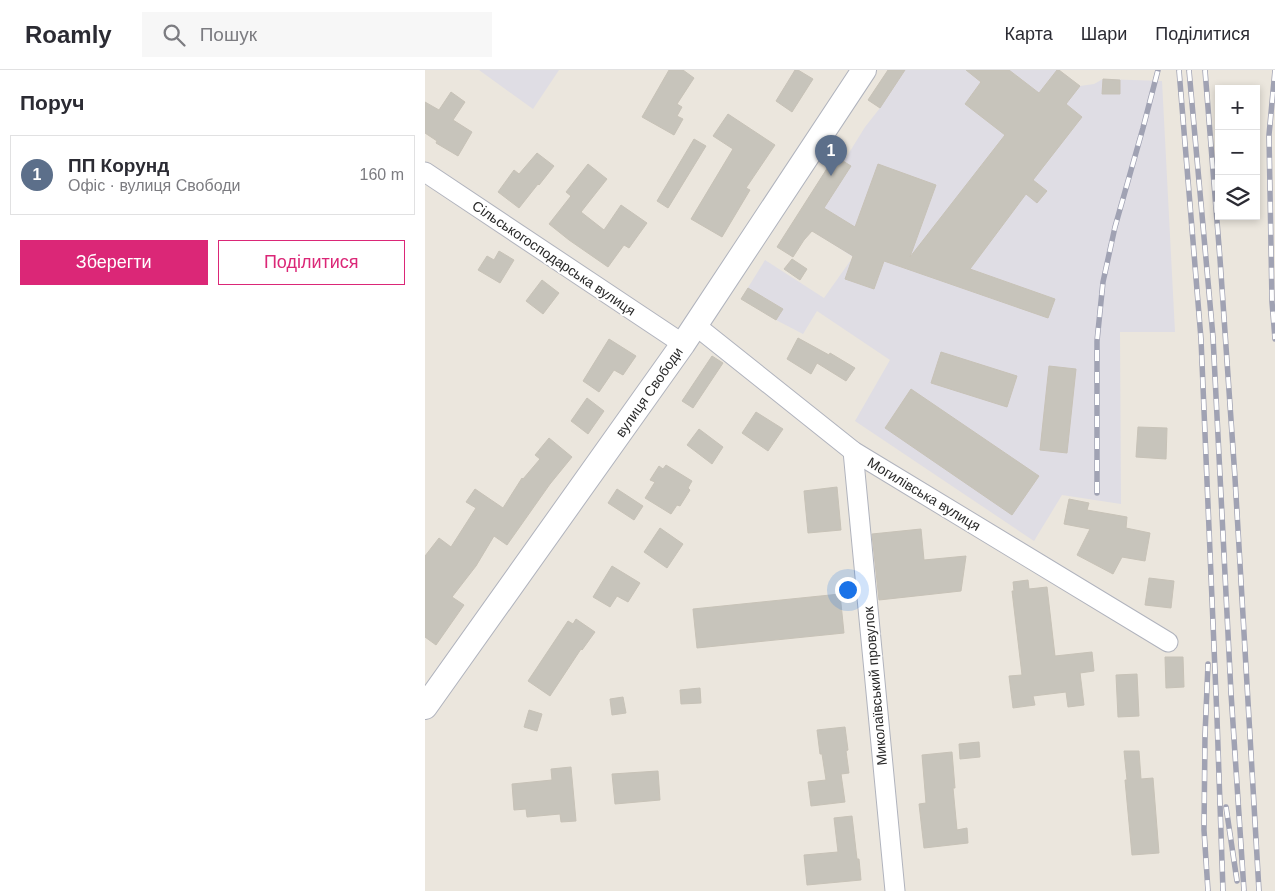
<!DOCTYPE html>
<html lang="uk">
<head>
<meta charset="utf-8">
<style>
  body { margin:0; font-family:Helvetica,sans-serif; background:#f7f7f7; color:#2b2b33 }
  .controls { position:absolute; right:15px; top:15px; display:grid; overflow:hidden; border-radius:0px; box-shadow:0 2px 8px #0003 }
  .controls button { width:45px; height:45px; display:grid; place-items:center; padding:0; border:0; border-bottom:1px solid #e1e1e2; background:#fff; color:#2b2b33; font:25px sans-serif }
  .you { position:absolute; left:422px; top:519px; width:18px; height:18px; margin:-12px; border:4px solid #fff; border-radius:50%; background:#1a73e8; box-shadow:0 0 0 8px #1a73e833 }
  .badge { display:grid; place-items:center; width:32px; height:32px; border-radius:50%; background:#db2777; color:#fff; font-size:16px; font-weight:700 }
  .pin { position:absolute; translate:-50% -41px; filter:drop-shadow(0 1px 2px #0008) }
  .pin::after { content:''; position:absolute; top:26px; width:18px; height:15px; background:inherit; clip-path:polygon(0 0,100% 0,50% 100%) }
  .list { margin:0; padding:0; list-style:none }
  h2 { display:flex; justify-content:space-between; align-items:center; height:65px; margin:0; padding:0 20px; font-size:21px }
  h2 small { font-size:16px; font-weight:400; color:#7c7c81 }
  .list li { display:grid; grid-template-columns:32px 1fr auto; gap:15px; align-items:center; box-sizing:border-box; height:80px; margin:0 10px 10px; padding:0 10px; border:1px solid #e1e1e2; border-radius:0px }
  .list b { display:block; font-size:19px; white-space:nowrap }
  .list p { margin:0; font-size:16px; white-space:nowrap; color:#7c7c81 }
  .list em { font-size:16px; font-style:normal; color:#7c7c81 }
  .actions { display:flex; gap:10px; padding:15px 20px }
  .actions a { flex:1; padding:11px 0; border:1px solid #db2777; border-radius:0px; text-align:center; font-size:18px; color:#db2777 }
  .actions .main { background:#db2777; color:#fff }
  .icon { flex:none; width:28px; height:28px; fill:none; stroke:currentColor; stroke-width:2; stroke-linecap:round; stroke-linejoin:round }
  .map { position:relative; flex:none; width:850px; height:821px; overflow:hidden }
  header { display:flex; align-items:center; gap:30px; box-sizing:border-box; height:70px; padding:0 25px; background:#fff; border-bottom:1px solid #e1e1e2 }
  header strong { font-size:24px }
  nav { display:flex; gap:28px; margin-inline-start:auto; font-size:18px }
  .search { width:350px; height:45px; background:#f7f7f7; display:flex; align-items:center; gap:12px; box-sizing:border-box; padding:0 18px; border-radius:0px; color:#7c7c81; font-size:19px }
  main { display:flex }
  aside { flex:1; background:#fff }
  .map>svg:first-child { display:block }
  .industrial { fill:#dfdde4 }
  .building { fill:#c7c4bb; stroke:#c7c2b7 }
  .lines { fill:none; stroke-linecap:round; stroke-linejoin:round }
  .minor-casing { stroke:#b0b3bd; stroke-width:21 }
  .tertiary-casing { stroke:#b0b3bd; stroke-width:26 }
  .minor { stroke:#fff; stroke-width:19 }
  .tertiary { stroke:#fff; stroke-width:24 }
  .rail-casing { stroke:#a0a2b3; stroke-width:5.5 }
  .rail { stroke:#fff; stroke-width:4; stroke-dasharray:11; stroke-linecap:butt }
  .labels { text-anchor:middle; stroke-width:4; stroke-linejoin:round; paint-order:stroke }
  .street-label { font-size:14px; fill:#2a2a2a; stroke:#fff }
</style>
</head>
<body>
<header>
<strong>Roamly</strong>
<div class="search"><svg class="icon" aria-label="search" viewBox="0 0 24 24"><circle cx="10" cy="10" r="6"/><path d="M15 15l6 6"/></svg>Пошук</div>
<nav><a>Карта</a><a>Шари</a><a>Поділитися</a></nav>
</header>
<main>
<aside>
<h2>Поруч<small></small></h2>
<ul class="list">
<li><span class="badge" style="background:#5c6f8a">1</span><div><b>ПП Корунд</b><p>Офіс · вулиця Свободи</p></div><em>160 m</em></li>
</ul>
<div class="actions"><a class="main">Зберегти</a><a>Поділитися</a></div>
</aside>
<div class="map">
<svg width="850" height="821" viewBox="0 0 850 821">
  <rect width="100%" height="100%" fill="#ebe6dd"/>
  <g class="industrial">
    <path d="M54,0h80l-26,39z"/>
    <path d="M463,0h171l21,16 14,-2 9,-5 59,2 13,251h-55l1,172 -59,-9 -28,46 -179,-120 35,-61 -73,-49 -14,23 -27,-14 -35,-21 24,-39 59,38 29,-41 -58,-37 49,-59 21,-34 15,-19 -12,-8z"/>
  </g>
  <g class="building">
    <path d="M244,0h14l11,8 -17,26 5,3 -5,9 6,3 -9,16 -32,-18z"/>
    <path d="M370,0h3l15,9 -21,33 -16,-11z"/>
    <path d="M463,0h17l-25,38 -12,-8z"/>
    <path d="M541,0h43l30,23 18,-23h2l21,16 -14,18 16,13 -49,63 14,11 -10,12 -11,-9 -56,75 85,30 -7,19 -164,-57 -10,28 -29,-10 8,-23 -41,-25 -8,9 -11,17 -16,-10 58,-91 16,10 -27,42 31,19 23,-63 58,21 -26,72 95,-122 -40,-31 16,-22z"/>
    <path d="M678,9l17,1v14h-18z"/>
    <path d="M26,22l14,10 -12,18 19,12 -14,24 -22,-13 1,-2 -12,-8v-31l14,8z"/>
    <path d="M303,44l47,31 -29,43 4,2 -28,47 -31,-18 42,-70 -20,-13z"/>
    <path d="M269,69l12,7 -38,62 -11,-7z"/>
    <path d="M112,83l17,13 -15,19 -1,-1 -19,24 -21,-16 16,-22 5,4z"/>
    <path d="M163,94l19,15 -26,33 23,18 17,-25 26,18 -18,25 -5,-3 -16,22 -39,-27 -20,-16 22,-28 -5,-4z"/>
    <path d="M74,181l15,9 -14,23 -22,-13 9,-14 7,4z"/>
    <path d="M367,189l15,10 -7,11 -16,-11z"/>
    <path d="M117,210l17,13 -16,21 -17,-13z"/>
    <path d="M323,218l35,21 -7,11 -35,-21z"/>
    <path d="M373,268l31,17 1,-2 25,15 -9,13 -29,-18 -6,11 -24,-15z"/>
    <path d="M184,269l27,17 -13,19 -9,-5 -15,22 -16,-11z"/>
    <path d="M516,282l76,24 -10,31 -76,-24z"/>
    <path d="M287,286l11,7 -30,45 -11,-7z"/>
    <path d="M624,296l27,3 -9,84 -27,-3z"/>
    <path d="M486,319l128,87 -27,39 -127,-87z"/>
    <path d="M162,328l17,13 -16,23 -17,-13z"/>
    <path d="M331,342l27,17 -15,22 -26,-18z"/>
    <path d="M713,357l29,1 -1,31 -30,-2z"/>
    <path d="M274,359l24,18 -11,17 -25,-19z"/>
    <path d="M124,368l23,19 -22,27 -43,61 -13,-9 -18,30 -24,31 12,8 -28,40 -11,-8v-81l14,-18 12,9 25,-39 -10,-6 9,-13 28,19 19,-30 1,1 17,-20 -5,-4z"/>
    <path d="M241,395l26,16 -4,7 2,2 -10,16 -3,-1 -6,9 -26,-16 10,-16 -5,-2 9,-14 4,3z"/>
    <path d="M412,417l4,43 -33,3 -4,-42z"/>
    <path d="M192,419l26,17 -9,14 -26,-17z"/>
    <path d="M644,429l20,4 -2,7 40,7 -1,11 24,5 -5,28 -23,-4 -9,17 -36,-19 13,-26 -26,-5z"/>
    <path d="M235,458l23,16 -16,24 -23,-16z"/>
    <path d="M496,459l3,31 42,-4 -5,35 -82,9 -7,-66z"/>
    <path d="M187,496l28,17 -12,19 -11,-6 -7,11 -17,-10z"/>
    <path d="M724,508l25,3 -3,27 -26,-3z"/>
    <path d="M603,510l1,9 18,-2 8,69 37,-4 2,19 -14,2 4,32 -16,2 -2,-15 -33,4 2,9 -22,3 -4,-32 13,-1 -10,-84h2l-1,-9z"/>
    <path d="M415,524l4,39 -147,15 -4,-39z"/>
    <path d="M151,549l19,13 -13,18 -1,-1 -31,47 -22,-15 40,-60 5,3z"/>
    <path d="M740,587h18l1,30 -18,1z"/>
    <path d="M712,604l2,42 -21,1 -2,-42z"/>
    <path d="M275,618l1,15 -20,1 -1,-14z"/>
    <path d="M198,627l3,16 -14,2 -2,-16z"/>
    <path d="M104,640l13,4 -5,17 -13,-4z"/>
    <path d="M420,657l3,23 -2,1 3,22 -8,1 4,28 -34,4 -3,-24 18,-2 -4,-26h-2l-3,-24z"/>
    <path d="M554,672l1,15 -20,2 -1,-15z"/>
    <path d="M699,681h15l2,28 12,-1 6,75 -27,2 -7,-75h2z"/>
    <path d="M527,682l3,36h-2l4,42 10,-2 1,15 -44,5 -5,-44 7,-1 -4,-48z"/>
    <path d="M146,697l5,54 -15,1 -1,-8 -33,3 -1,-8 -12,1 -2,-26 40,-4 -1,-11z"/>
    <path d="M233,701l2,29 -45,4 -3,-30z"/>
    <path d="M427,746l5,43h2l2,21 -54,5 -3,-30 34,-3 -4,-34z"/>
  </g>
  <g class="lines">
    <defs>
      <g id="minor">
        <path d="M0,102l258,172"/>
        <path d="M270,255l158,126 315,191"/>
        <path d="M428,381l42,440"/>
      </g>
      <path id="tertiary" d="M0,637l258,-363 181,-274"/>
    </defs>
    <use href="#minor" class="minor-casing"/>
    <use href="#tertiary" class="tertiary-casing"/>
    <use href="#minor" class="minor"/>
    <use href="#tertiary" class="tertiary"/>
    <defs>
      <g id="rail">
        <path d="M754,0l22,269 16,379 6,173"/>
        <path d="M764,0l24,267 18,356 13,198"/>
        <path d="M780,0l15,189 15,219 24,413"/>
        <path d="M850,0l-6,65 3,167 3,37"/>
        <path d="M672,423v-152l6,-59 12,-55 28,-99 15,-58"/>
        <path d="M801,737l11,74"/>
        <path d="M783,821l-4,-61 1,-95 3,-71"/>
      </g>
    </defs>
    <use href="#rail" class="rail-casing"/>
    <use href="#rail" class="rail"/>
  </g>
  <g class="labels">
    <g class="street-label">
      <text transform="translate(129 188) rotate(34)" y="5">Сільськогосподарська вулиця</text>
      <text transform="translate(224 322) rotate(-55)" y="5">вулиця Свободи</text>
      <text transform="translate(499 424) rotate(31)" y="5">Могилівська вулиця</text>
      <text transform="translate(450 616) rotate(-95)" y="5">Миколаївський провулок</text>
    </g>
  </g>
</svg>
<div class="controls">
<button>+</button>
<button>−</button>
<button><svg class="icon" aria-label="layers" viewBox="0 0 24 24"><path d="M12 4l9 5-9 5-9-5zM3 14l9 5 9-5"/></svg></button>
</div>
<div class="you"></div>
<div class="pin badge" style="left:406px;top:106px;background:#5c6f8a">1</div>
</div>
</main>
</body>
</html>
